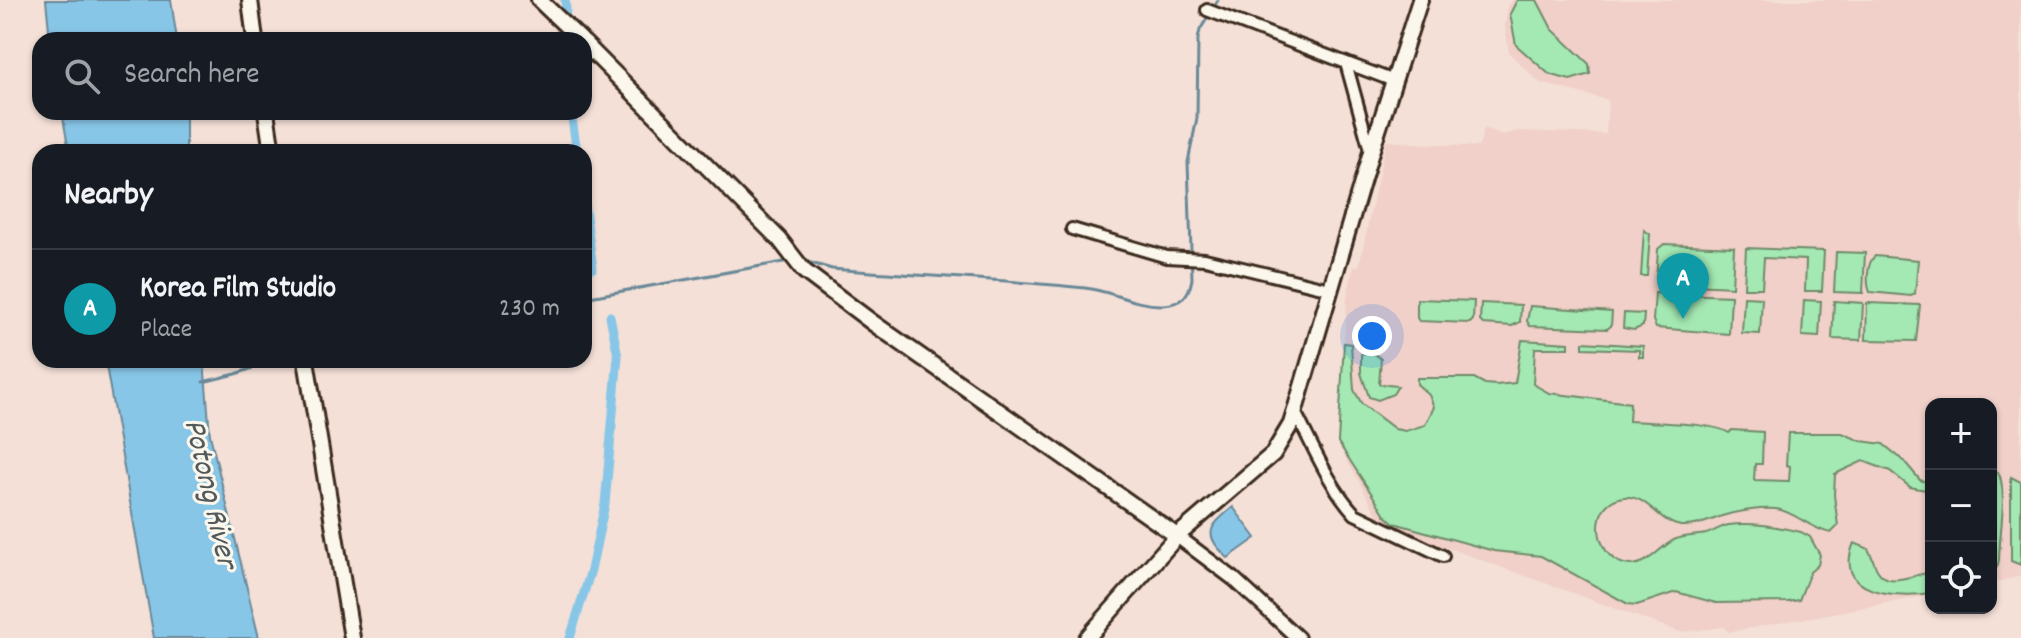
<!DOCTYPE html>
<html lang="en">
<head>
<meta charset="utf-8">
<style>
  body { margin:0; font-family:Dekko,sans-serif; background:#242831; color:#f1f3f6 }
  .controls { position:absolute; right:24px; bottom:24px; display:grid; overflow:hidden; border-radius:16px; box-shadow:0 2px 6px #0004 }
  .controls button { width:72px; height:72px; display:grid; place-items:center; padding:0; border:0; border-bottom:2px solid #363941; background:#171b24; color:#f1f3f6; font:40px sans-serif }
  .you { position:absolute; left:1372px; top:336px; width:28px; height:28px; margin:-20px; border:6px solid #fff; border-radius:50%; background:#1a73e8; box-shadow:0 0 0 12px #1a73e833 }
  .badge { display:grid; place-items:center; width:52px; height:52px; border-radius:50%; background:#9f9995; color:#fff; font-size:26px; font-weight:700 }
  .pin { position:absolute; translate:-50% -66px; filter:drop-shadow(0 2px 4px #0008) }
  .pin::after { content:''; position:absolute; top:42px; width:28px; height:24px; background:inherit; clip-path:polygon(0 0,100% 0,50% 100%) }
  .list { margin:0; padding:0; list-style:none }
  h2 { display:flex; justify-content:space-between; align-items:center; height:104px; margin:0; padding:0 32px; font-size:34px }
  h2 small { font-size:26px; font-weight:400; color:#9ea1a6 }
  .list li { display:grid; grid-template-columns:52px 1fr auto; gap:24px; align-items:center; box-sizing:border-box; height:120px; padding:0 32px; border-top:2px solid #363941 }
  .list b { display:block; font-size:30px; white-space:nowrap }
  .list p { margin:0; font-size:26px; white-space:nowrap; color:#9ea1a6 }
  .list em { font-size:26px; font-style:normal; color:#9ea1a6 }
  .icon { flex:none; width:44px; height:44px; fill:none; stroke:currentColor; stroke-width:2; stroke-linecap:round; stroke-linejoin:round }
  .map { position:relative; flex:none; width:2021px; height:638px; overflow:hidden }
  .search { position:absolute; background:#171b24; box-shadow:0 2px 6px #0004; left:32px; top:32px; width:560px; height:88px; display:flex; align-items:center; gap:20px; box-sizing:border-box; padding:0 28px; border-radius:24px; color:#9ea1a6; font-size:30px }
  .panel { position:absolute; background:#171b24; box-shadow:0 2px 6px #0004; left:32px; top:144px; width:560px; height:224px; border-radius:24px }
  .map>svg:first-child { display:block }
  .built { fill:#f0d0c9 }
  .green { fill:#a4e9b4; stroke:#708a69; stroke-width:2 }
  .water { fill:#88c6e8; stroke:#698897; stroke-width:2 }
  .lines { fill:none; stroke-linecap:round; stroke-linejoin:round }
  .stream { stroke:#698897; stroke-width:3 }
  .canal { stroke:#88c6e8; stroke-width:9 }
  .minor-casing { stroke:#3b2a1e; stroke-width:16 }
  .tertiary-casing { stroke:#3b2a1e; stroke-width:18 }
  .secondary-casing { stroke:#3b2a1e; stroke-width:20 }
  .minor { stroke:#fbf7ec; stroke-width:10 }
  .tertiary { stroke:#fbf7ec; stroke-width:12 }
  .secondary { stroke:#fbf7ec; stroke-width:14 }
  .labels { text-anchor:middle; stroke-width:6; stroke-linejoin:round; paint-order:stroke }
  .water-label { font-size:32px; font-style:italic; fill:#52595b; stroke:#fbf7ec }
</style>
</head>
<body>
<div class="map">
<svg width="2021" height="638" viewBox="0 0 2021 638">
  <rect width="100%" height="100%" fill="#f4e0d7"/>
  <filter id="ink" filterUnits="userSpaceOnUse"><feTurbulence type="fractalNoise" baseFrequency=".0125" numOctaves="2"/><feDisplacementMap in="SourceGraphic" scale="16" xChannelSelector="R" yChannelSelector="G"/><feConvolveMatrix kernelMatrix="1 2 1 2 8 2 1 2 1" color-interpolation-filters="sRGB"/></filter>
  <g filter="url(#ink)">
    <path class="built" d="M1513,0h508v576l-30,7v-179h-60v191l-202,37 -5,-5 -44,5 -298,-108 -45,-82 10,-145 7,-31h5l27,-125 93,6 5,-19 18,7 16,-4 88,3 2,-34 -68,-17 -31,-30 -4,-28 3,-19z"/>
    <g class="green">
      <path d="M1517,0h20l15,29 37,35 1,10 -20,6 -21,-6 -33,-29 -6,-31z"/>
      <path d="M1644,230l6,4 -3,42h-6z"/>
      <path d="M1664,244l70,3 -2,40 -76,-4 2,-34z"/>
      <path d="M1746,248l78,3 -2,40h-17l1,-31 -42,-2 -2,30h-18z"/>
      <path d="M1836,252l29,1 -2,40 -29,-1z"/>
      <path d="M1875,256l43,4 -3,34 -4,2 -41,-4c-4,-9 -3,-30 5,-36z"/>
      <path d="M1655,293l76,3 -2,38 -73,-6 -3,-8z"/>
      <path d="M1744,297l18,1 -2,36 -18,-1z"/>
      <path d="M1417,299l57,2 -1,19 -3,3 -51,-2 -2,-3z"/>
      <path d="M1804,300l17,1 -2,36 -17,-1z"/>
      <path d="M1834,301l29,2 -2,37 -29,-1z"/>
      <path d="M1481,303l40,2 -1,17 -8,4 -29,-2 -3,-3z"/>
      <path d="M1867,303l53,2 -4,36 -50,-1z"/>
      <path d="M1530,306l82,6 -1,14 -4,3 -77,-3 -3,-5z"/>
      <path d="M1624,313l20,1 -1,12 -9,4 -11,-2z"/>
      <path d="M1522,340l47,3v5h-34l-2,36 16,9 81,10 -1,18c23,2 84,1 100,12l3,-3 31,2 -1,32h-7l-1,16 35,1 1,-15 -4,-1 2,-32h54l19,8 22,3 21,17 16,19 11,3v8l-21,-4 -20,-16 -27,-10 -28,13 -1,21 4,31 -7,7c-21,-4 -37,-22 -55,-24 -16,-1 -38,2 -54,7 -14,5 -25,11 -41,10 -22,-3 -35,-33 -58,-29 -36,6 -28,60 1,67 23,6 35,-18 52,-25 10,-4 21,-3 30,-5 8,-2 15,-8 23,-9 22,-3 51,2 72,7l9,5 10,18 -2,10 -8,7 -11,28 -11,2 -72,1 -40,-11 -39,13 -9,-1 -87,-48 -47,-5 -100,-28 -8,-7 -48,-74 6,-99 7,1 3,46 8,14 33,25 10,2 20,-6 9,-18 -5,-12 -12,-11v-6h57l11,6 11,1 19,-2z"/>
      <path d="M1583,342l60,4v11h-4v-7l-56,-2z"/>
      <path d="M1372,352l9,7 -2,25 19,2 -5,8 -15,6 -9,-3 -8,-24v-19z"/>
      <path d="M1998,472c10,18 1,66 1,88l-2,7 -6,4v-97z"/>
      <path d="M2011,477l10,5v83l-10,-4z"/>
      <path d="M1854,543l13,5c6,7 6,16 11,23 11,18 35,2 53,2v20c-34,5 -99,2 -77,-50z"/>
    </g>
    <g class="water">
      <path d="M46,0h125l6,40h-127z"/>
      <path d="M62,112h124v40h-117z"/>
      <path d="M105,360h99l6,75 49,203h-105z"/>
      <path d="M1233,507l23,31 -28,20c-26,-24 -19,-31 5,-51z"/>
    </g>
    <g class="lines">
      <g class="stream">
        <path d="M804,261l28,8c85,7 169,10 253,19 27,3 51,18 78,17 18,-1 26,-9 29,-26l-4,-117 9,-44 1,-79 2,-9 18,-30"/>
        <path d="M584,298l205,-37"/>
        <path d="M203,382l33,-8 39,-14"/>
      </g>
      <g class="canal">
        <path d="M561,40l5,-31 -1,-9"/>
        <path d="M571,112l6,40"/>
        <path d="M584,203l9,65"/>
        <path d="M570,638l21,-68 14,-66 13,-148 -8,-40"/>
      </g>
      <defs>
        <g id="minor">
          <path d="M1207,10l187,71"/>
          <path d="M1346,63l24,87"/>
          <path d="M1072,229l95,28 38,2 125,30"/>
          <path d="M1295,412c18,34 34,74 60,102l88,42"/>
        </g>
        <path id="tertiary" d="M1177,536l57,43 64,59"/>
        <g id="secondary">
          <path d="M250,0l5,40"/>
          <path d="M539,0l42,40"/>
          <path d="M584,43l196,197 24,31 69,52 304,213"/>
          <path d="M266,112l6,40"/>
          <path d="M306,360l46,278"/>
          <path d="M1087,638l90,-102 96,-82 18,-30 80,-272 49,-152"/>
        </g>
      </defs>
      <use href="#minor" class="minor-casing"/>
      <use href="#tertiary" class="tertiary-casing"/>
      <use href="#secondary" class="secondary-casing"/>
      <use href="#minor" class="minor"/>
      <use href="#tertiary" class="tertiary"/>
      <use href="#secondary" class="secondary"/>
    </g>
  </g>
  <g class="labels">
    <g class="water-label">
      <text transform="translate(213 493) rotate(77)" y="11">Potong River</text>
    </g>
  </g>
</svg>
<div class="controls">
<button>+</button>
<button>−</button>
<button><svg class="icon" aria-label="locate" viewBox="0 0 24 24"><circle cx="12" cy="12" r="6"/><path d="M12 2v4M12 18v4M2 12h4M18 12h4"/></svg></button>
</div>
<div class="you"></div>
<div class="pin badge" style="left:1683px;top:319px;background:#0f9aa8">A</div>
<div class="search"><svg class="icon" aria-label="search" viewBox="0 0 24 24"><circle cx="10" cy="10" r="6"/><path d="M15 15l6 6"/></svg>Search here</div>
<section class="panel">
<h2>Nearby<small></small></h2>
<ul class="list">
<li><span class="badge" style="background:#0f9aa8">A</span><div><b>Korea Film Studio</b><p>Place</p></div><em>230 m</em></li>
</ul>
</section>
</div>
</body>
</html>
